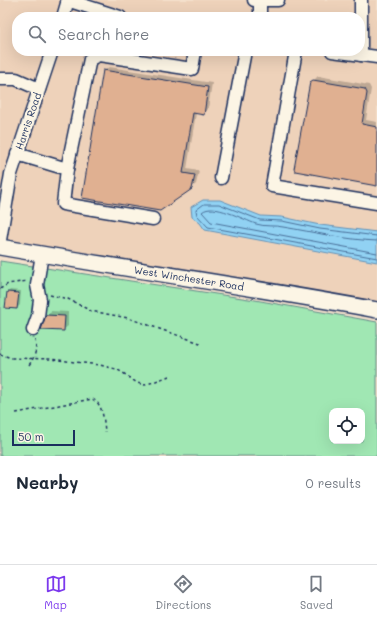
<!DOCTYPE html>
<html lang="en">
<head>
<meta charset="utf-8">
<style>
  body { margin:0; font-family:Mali,sans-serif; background:#f6f6f7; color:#1f2937 }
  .controls { position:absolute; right:12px; bottom:12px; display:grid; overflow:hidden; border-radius:8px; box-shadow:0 4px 16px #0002 }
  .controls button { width:36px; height:36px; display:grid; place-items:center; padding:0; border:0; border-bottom:1px solid #e0e1e3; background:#fff; color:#1f2937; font:20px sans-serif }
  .scale { position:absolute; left:12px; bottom:10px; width:63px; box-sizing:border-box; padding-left:4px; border:2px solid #1b2f5e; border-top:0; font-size:11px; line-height:14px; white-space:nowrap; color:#1b2f5e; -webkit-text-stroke:3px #fcf5e5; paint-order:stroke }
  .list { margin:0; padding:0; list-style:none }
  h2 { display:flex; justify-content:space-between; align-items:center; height:52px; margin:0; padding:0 16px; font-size:17px }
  h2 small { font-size:13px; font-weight:400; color:#747a83 }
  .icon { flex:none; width:22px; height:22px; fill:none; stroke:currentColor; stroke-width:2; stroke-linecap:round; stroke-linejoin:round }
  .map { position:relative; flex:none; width:377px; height:456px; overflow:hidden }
  .search { position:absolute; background:#fff; box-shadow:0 4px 16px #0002; left:12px; right:12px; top:12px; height:44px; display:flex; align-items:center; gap:10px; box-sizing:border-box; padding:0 14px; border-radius:16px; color:#747a83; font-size:15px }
  .sheet { height:108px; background:#fff }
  nav { display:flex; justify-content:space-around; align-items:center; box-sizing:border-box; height:56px; border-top:1px solid #e0e1e3; background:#fff; font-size:11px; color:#747a83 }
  nav a { display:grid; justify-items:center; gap:2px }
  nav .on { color:#7c3aed }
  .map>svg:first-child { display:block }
  .built { fill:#eed2ba; fill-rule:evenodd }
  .green { fill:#a0e7b3; stroke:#5e8b88; fill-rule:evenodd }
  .water { fill:#91d2f3; stroke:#6291b7 }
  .shadow { fill:#0003 }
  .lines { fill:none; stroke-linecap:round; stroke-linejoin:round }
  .shore { stroke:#4a709a; stroke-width:1 }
  .building { fill:#e0b091; stroke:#1b2f5e }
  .minor-casing { stroke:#1b2f5e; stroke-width:15 }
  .major-casing { stroke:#1b2f5e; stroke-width:18 }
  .path { stroke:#1b2f5e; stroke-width:1.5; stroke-dasharray:3 3; stroke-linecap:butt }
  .minor { stroke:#fcf5e5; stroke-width:12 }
  .major { stroke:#fcf5e5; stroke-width:15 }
  .labels { text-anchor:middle; stroke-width:4; stroke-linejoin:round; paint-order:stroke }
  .street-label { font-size:10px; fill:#1b2f5e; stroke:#fcf5e5 }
</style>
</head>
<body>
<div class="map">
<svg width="377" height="456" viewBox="0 0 377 456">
  <rect width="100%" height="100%" fill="#f4e0cc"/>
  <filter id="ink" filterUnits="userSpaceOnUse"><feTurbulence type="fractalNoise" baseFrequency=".025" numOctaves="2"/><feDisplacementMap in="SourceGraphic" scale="8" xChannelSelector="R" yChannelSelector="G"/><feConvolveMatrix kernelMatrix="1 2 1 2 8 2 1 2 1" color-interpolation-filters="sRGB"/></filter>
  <g filter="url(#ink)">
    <path class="built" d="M0,0h377v301l-377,-60zM17,17h343v34h-343z"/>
    <path class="green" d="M0,261l255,39 122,22v134h-377zM332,411h30v30h-30z"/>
    <path class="water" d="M203,200h17l41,16 21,1 38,8 57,7v30l-172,-32 -5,-7 -8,-6 -1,-10z"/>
    <g class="shadow">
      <path d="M109,67l103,16 -4,26 -4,5 -8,-1 -9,56 12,2 -3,13 -5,4 -87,-117z"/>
      <path d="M318,76l51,9 2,4 -5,31 11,2v63l-66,-102z"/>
      <path d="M10,290l11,1 -1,14 -3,3 -9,-16z"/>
      <path d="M51,311l17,1v14l-5,4 -16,-14z"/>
    </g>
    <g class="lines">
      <g class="shore">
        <path d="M377,236l-57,-7 -38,-8 -22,-1 -41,-16h-15l-8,6 1,5 11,12 169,31"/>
        <path d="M377,241c-31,-1 -63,-9 -94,-14 -8,-2 -18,0 -27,-3 -12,-4 -43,-22 -54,-12l9,10 166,31"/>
      </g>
    </g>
    <g class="building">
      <path d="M103,70l105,17 -4,28 -11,-2 -10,60 12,2 -3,14 -32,22 -78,-13z"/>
      <path d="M313,80l52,9 2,4 -5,31 15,3v59l-82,-15 -1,-2 16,-87z"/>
      <path d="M7,292l12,1 -2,16 -12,-1z"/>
      <path d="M46,315l19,1 -1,15 -23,-1z"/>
    </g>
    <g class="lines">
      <defs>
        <g id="minor">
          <path d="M67,0l53,17"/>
          <path d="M254,0h6v17"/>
          <path d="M260,0h18"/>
          <path d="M361,0v55"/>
          <path d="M63,17l5,-17"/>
          <path d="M296,51l-24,135 105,17"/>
          <path d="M332,51l45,6"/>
          <path d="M0,79h16l23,10"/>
          <path d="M17,154l50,15 -4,35 90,15"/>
          <path d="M67,169l23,-110 9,-4 93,14 3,-18"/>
          <path d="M221,178l24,-127"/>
          <path d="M0,240l11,-66 41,-123"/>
          <path d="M33,330l5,-14 2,-16 -3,-15 5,-31"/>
        </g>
        <path id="major" d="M0,247c125,22 252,40 377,63"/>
      </defs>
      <use href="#minor" class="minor-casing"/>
      <use href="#major" class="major-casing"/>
      <g class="path">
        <path d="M0,289l8,-5 19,-3"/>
        <path d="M50,295l18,4 23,12 37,7 75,26"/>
        <path d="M0,354l11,4 39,1 50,6 16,4 7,4 14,10 8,2 27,-10"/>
        <path d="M29,365c6,-8 8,-15 6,-25"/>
        <path d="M16,413l76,-14c11,4 12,22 13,33"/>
      </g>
      <use href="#minor" class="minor"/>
      <use href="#major" class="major"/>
    </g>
  </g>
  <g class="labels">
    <g class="street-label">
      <text transform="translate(28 121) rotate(-71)" y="4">Harris Road</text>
      <text transform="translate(189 278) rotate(9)" y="4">West Winchester Road</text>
    </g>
  </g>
</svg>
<div class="controls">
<button><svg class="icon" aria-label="locate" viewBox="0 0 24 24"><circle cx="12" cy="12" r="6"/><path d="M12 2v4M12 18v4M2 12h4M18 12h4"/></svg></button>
</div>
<div class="scale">50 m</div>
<div class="search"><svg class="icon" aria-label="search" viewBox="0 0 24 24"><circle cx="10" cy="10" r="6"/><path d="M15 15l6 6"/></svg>Search here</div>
</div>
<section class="sheet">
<h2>Nearby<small>0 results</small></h2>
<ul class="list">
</ul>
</section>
<nav>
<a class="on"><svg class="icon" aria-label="map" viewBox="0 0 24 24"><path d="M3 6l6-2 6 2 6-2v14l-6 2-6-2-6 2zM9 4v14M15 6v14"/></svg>Map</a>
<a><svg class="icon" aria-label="directions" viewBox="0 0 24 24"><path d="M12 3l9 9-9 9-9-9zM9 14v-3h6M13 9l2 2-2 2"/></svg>Directions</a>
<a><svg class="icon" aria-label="saved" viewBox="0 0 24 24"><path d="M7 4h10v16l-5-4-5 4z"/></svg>Saved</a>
</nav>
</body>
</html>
